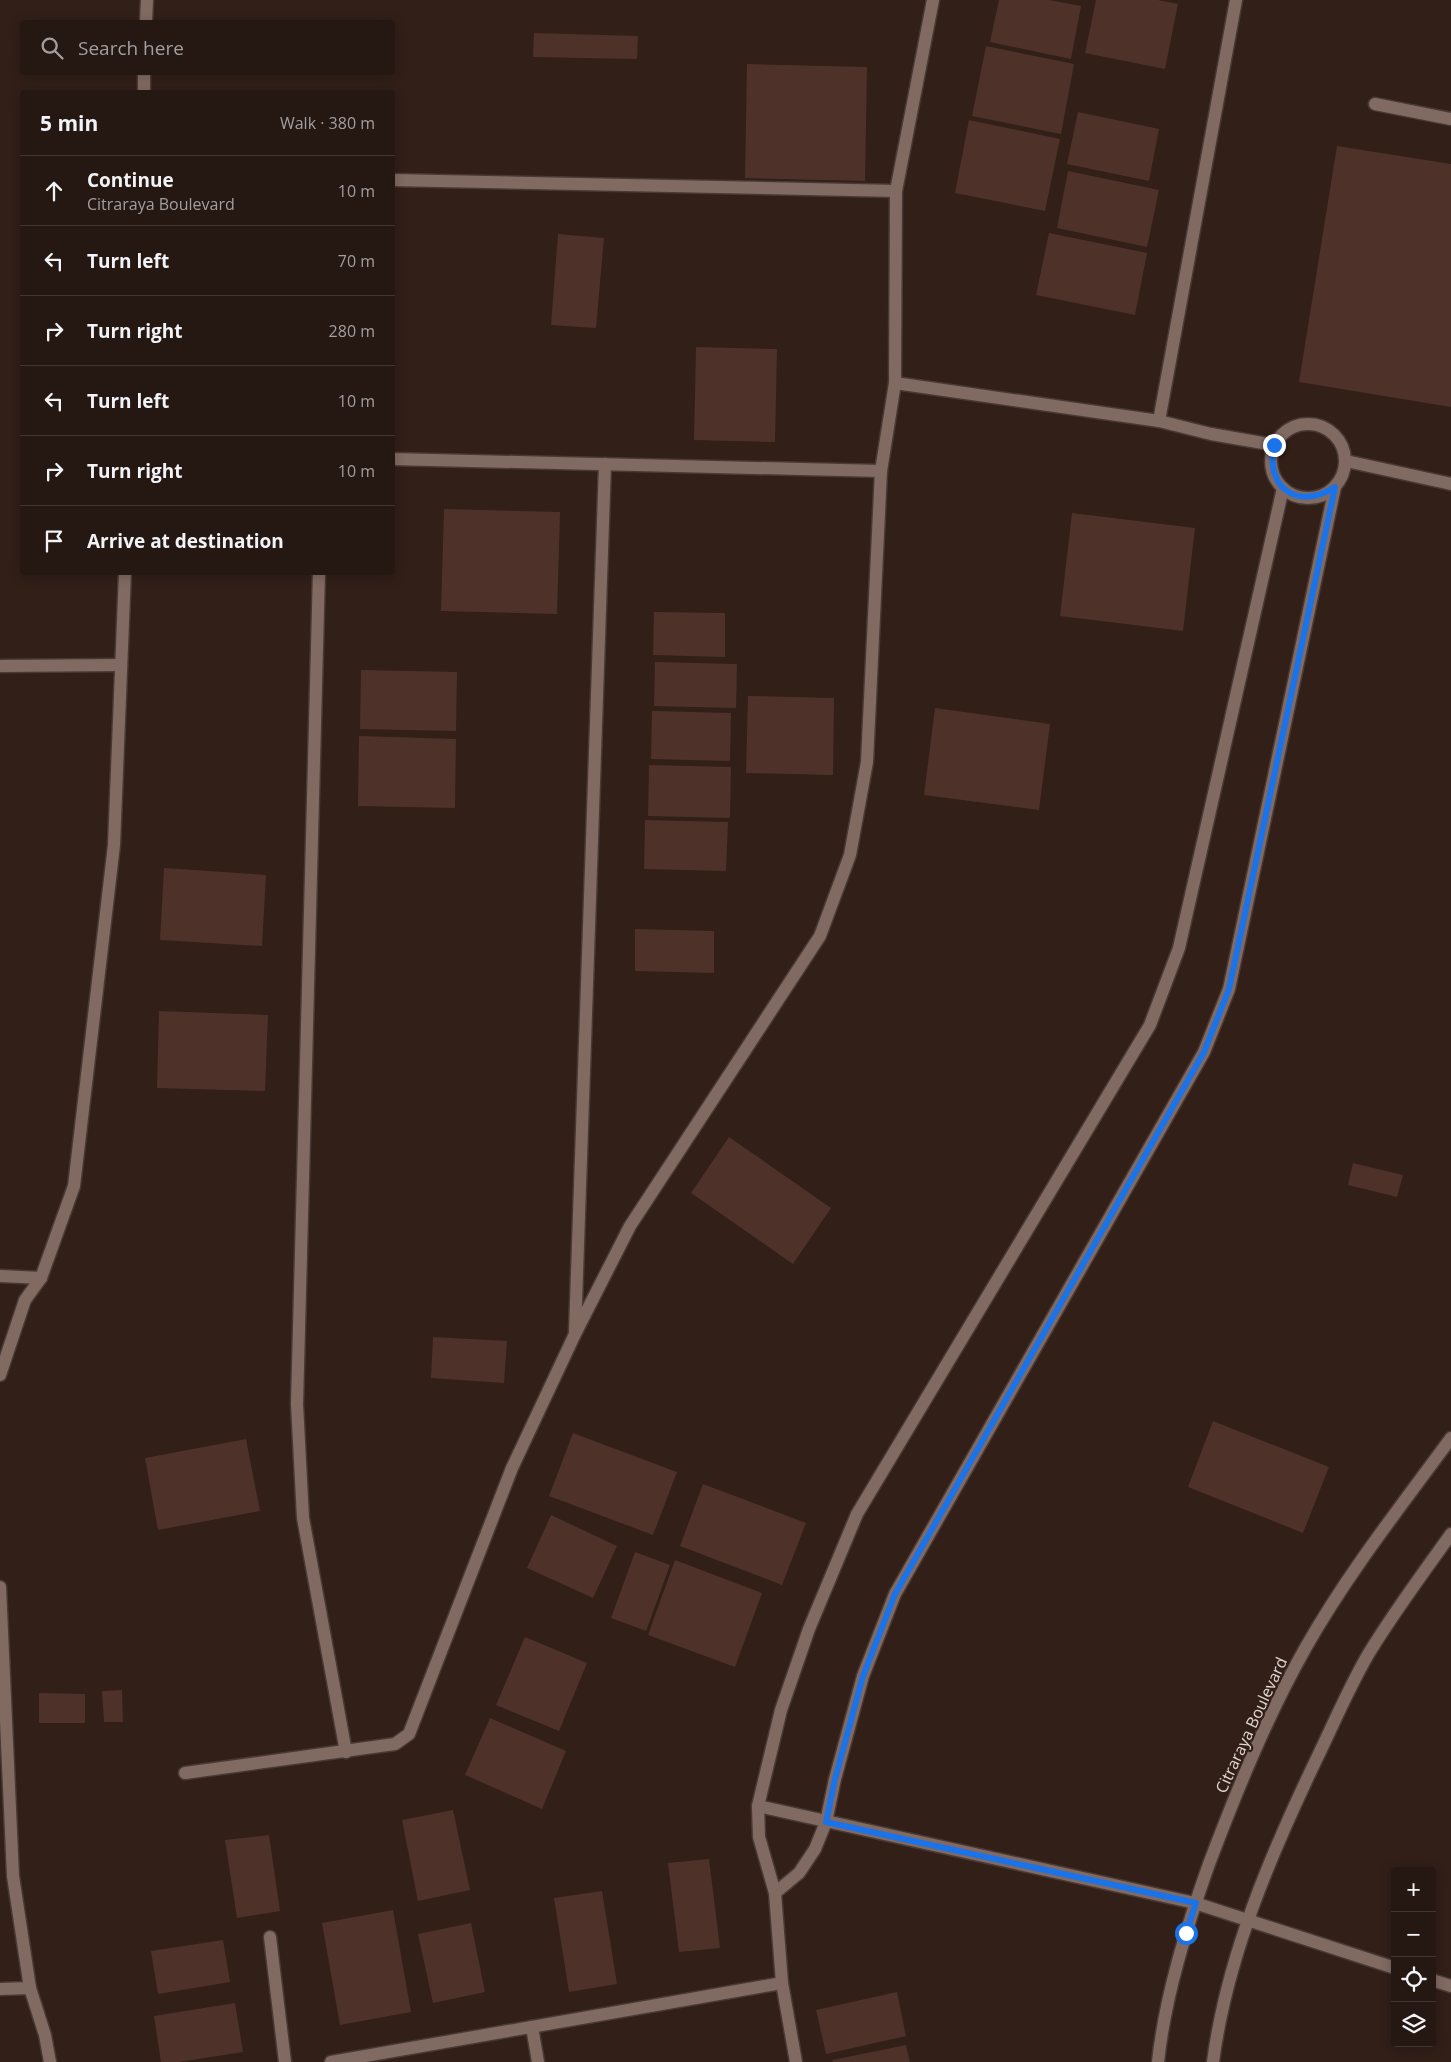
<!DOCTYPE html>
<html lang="en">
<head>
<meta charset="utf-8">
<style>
  body { margin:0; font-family:"Open Sans",sans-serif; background:#312420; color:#f1f3f6 }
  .controls { position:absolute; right:15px; bottom:15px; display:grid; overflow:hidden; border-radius:5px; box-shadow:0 2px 12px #0003 }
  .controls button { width:45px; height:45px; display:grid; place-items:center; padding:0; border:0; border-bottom:1px solid #423632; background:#251712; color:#f1f3f6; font:25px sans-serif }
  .stop { position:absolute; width:15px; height:15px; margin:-11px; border:4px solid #1a73e8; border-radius:50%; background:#fff }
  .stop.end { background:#1a73e8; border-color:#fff; box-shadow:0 1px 5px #0008 }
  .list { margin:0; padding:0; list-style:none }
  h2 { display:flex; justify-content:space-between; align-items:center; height:65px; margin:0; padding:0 20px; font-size:21px }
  h2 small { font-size:16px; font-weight:400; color:#a39f9f }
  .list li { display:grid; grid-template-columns:32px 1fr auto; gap:15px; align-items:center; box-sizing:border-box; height:70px; padding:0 20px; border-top:1px solid #423632 }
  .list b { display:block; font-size:19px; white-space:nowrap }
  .list p { margin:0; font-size:16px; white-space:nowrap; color:#a39f9f }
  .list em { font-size:16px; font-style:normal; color:#a39f9f }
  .icon { flex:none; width:28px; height:28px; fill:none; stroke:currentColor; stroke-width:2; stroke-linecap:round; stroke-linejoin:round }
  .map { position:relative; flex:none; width:1451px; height:2062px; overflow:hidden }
  .search { position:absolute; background:#251712; box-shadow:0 2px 12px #0003; left:20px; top:20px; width:375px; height:55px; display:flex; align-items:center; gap:12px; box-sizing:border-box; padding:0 18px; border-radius:5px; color:#a39f9f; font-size:19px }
  .panel { position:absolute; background:#251712; box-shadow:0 2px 12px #0003; left:20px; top:90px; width:375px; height:485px; border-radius:5px }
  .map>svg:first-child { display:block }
  .building { fill:#4e3229 }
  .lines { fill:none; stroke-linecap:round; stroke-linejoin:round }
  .lane-casing { stroke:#493935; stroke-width:15 }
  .street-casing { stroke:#493935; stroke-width:15 }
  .secondary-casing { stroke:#493935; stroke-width:15 }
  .lane { stroke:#816a62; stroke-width:12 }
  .street { stroke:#816a62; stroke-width:12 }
  .secondary { stroke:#816a62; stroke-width:12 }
  .route { stroke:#1a73e8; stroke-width:6 }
  .labels { text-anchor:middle; stroke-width:4.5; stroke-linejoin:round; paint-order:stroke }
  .street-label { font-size:16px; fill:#e3d6d1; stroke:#311f18 }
</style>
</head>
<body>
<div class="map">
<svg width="1451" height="2062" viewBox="0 0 1451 2062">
  <rect width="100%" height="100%" fill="#311f18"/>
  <g class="building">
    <path d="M999,0h50l32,6 -10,53 -81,-17z"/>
    <path d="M1096,0h62l20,4 -13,65 -80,-16z"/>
    <path d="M534,33l104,3 -1,23 -104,-2z"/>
    <path d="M986,46l88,18 -13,70 -89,-18z"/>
    <path d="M747,64l120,3 -2,114 -120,-3z"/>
    <path d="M1078,112l81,17 -10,52 -82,-17z"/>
    <path d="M969,120l91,19 -15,72 -90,-18z"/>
    <path d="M1337,146l114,18v243l-152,-25z"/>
    <path d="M1068,171l91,19 -12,57 -90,-19z"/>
    <path d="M1049,233l98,20 -12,62 -99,-20z"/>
    <path d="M558,234l46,4 -8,90 -45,-3z"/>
    <path d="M696,347l81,2 -2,93 -81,-2z"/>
    <path d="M444,509l116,3 -3,102 -116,-3z"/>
    <path d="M1072,513l123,15 -12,103 -123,-15z"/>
    <path d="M654,612l71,1v44l-72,-2z"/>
    <path d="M655,662l82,2 -1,44 -82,-2z"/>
    <path d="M361,670l96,2 -1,59 -96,-2z"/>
    <path d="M748,696l86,2 -1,77 -87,-2z"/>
    <path d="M935,708l115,16 -11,86 -115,-15z"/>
    <path d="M652,711l79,2 -1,48 -79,-2z"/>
    <path d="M359,736l97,3 -1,69 -97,-2z"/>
    <path d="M649,765l82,2 -1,51 -82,-2z"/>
    <path d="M645,820l83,2 -2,49 -82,-2z"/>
    <path d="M164,868l102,7 -4,71 -102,-6z"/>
    <path d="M635,929l79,2v42l-79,-2z"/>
    <path d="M159,1011l109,4 -3,76 -108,-3z"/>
    <path d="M729,1137l102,71 -38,56 -102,-71z"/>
    <path d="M1353,1163l50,12 -6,22 -49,-12z"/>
    <path d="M433,1337l74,4 -3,42 -73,-5z"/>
    <path d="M1213,1421l116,46 -26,66 -115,-46z"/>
    <path d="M573,1433l104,39 -24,63 -104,-39z"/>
    <path d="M246,1439l14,72 -102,19 -13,-72z"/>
    <path d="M703,1484l103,39 -24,62 -102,-39z"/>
    <path d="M551,1515l66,31 -24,52 -66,-30z"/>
    <path d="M635,1552l35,13 -24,66 -35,-13z"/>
    <path d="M675,1560l87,33 -27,74 -87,-32z"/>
    <path d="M525,1637l62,26 -28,68 -63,-26z"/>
    <path d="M122,1690l1,32h-19l-2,-31z"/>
    <path d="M39,1693l46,1v29h-46z"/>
    <path d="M490,1718l76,33 -24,58 -77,-34z"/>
    <path d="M453,1810l17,80 -52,11 -16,-81z"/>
    <path d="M269,1835l11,76 -43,7 -12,-78z"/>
    <path d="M709,1859l11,89 -41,4 -11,-89z"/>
    <path d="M602,1891l15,93 -48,8 -15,-94z"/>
    <path d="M393,1910l18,102 -71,13 -18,-102z"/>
    <path d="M471,1923l14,69 -52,11 -15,-69z"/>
    <path d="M223,1940l7,42 -72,12 -7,-43z"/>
    <path d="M897,1992l9,44 -80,18 -10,-44z"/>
    <path d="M235,2003l8,49 -64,10h-18l-7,-46z"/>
    <path d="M906,2045l4,17h-77l-1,-2z"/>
  </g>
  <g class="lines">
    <defs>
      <path id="lane" d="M1375,104l76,15"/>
      <g id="street">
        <path d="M146,22l1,-22"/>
        <path d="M144,92v-20"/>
        <path d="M392,180l504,11"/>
        <path d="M895,383l264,38 52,13 63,11"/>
        <path d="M1159,421l77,-421"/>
        <circle cx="1308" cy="461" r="37"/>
        <path d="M392,459l489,12"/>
        <path d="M1346,461l105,23"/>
        <path d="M319,572l-22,832 6,114 43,234"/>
        <path d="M0,666l121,-1"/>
        <path d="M0,1276l41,2"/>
        <path d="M575,1331l30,-867"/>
        <path d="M0,1375l25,-75 16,-22 33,-92 40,-341 11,-273"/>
        <path d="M0,1587l13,289 17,112"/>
        <path d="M185,1773l210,-29 14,-10 103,-266 63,-134 55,-108 190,-290 30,-81 17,-93 14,-291 14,-88 1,-192 37,-191"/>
        <path d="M758,1806l437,97 200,65"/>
        <path d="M775,1893l24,-20 16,-24 11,-27 9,-43 28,-103 32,-82 309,-542 25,-63 106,-502"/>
        <path d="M270,1937l15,125"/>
        <path d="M1432,1980l19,6"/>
        <path d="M0,1989l30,-1 15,47 5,27"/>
        <path d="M532,2027l6,35"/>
        <path d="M331,2062l451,-79"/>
        <path d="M796,2062l-14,-79 -7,-90 -16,-56 -1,-31 23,-96 28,-81 48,-115 293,-489 29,-77 104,-460"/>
      </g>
      <g id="secondary">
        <path d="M1158,2062c7,-66 29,-136 51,-198 28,-74 58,-148 97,-217 42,-74 95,-141 145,-209"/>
        <path d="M1213,2062c14,-106 58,-208 104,-304 17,-35 32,-71 52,-105 25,-41 54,-80 82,-119"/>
      </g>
    </defs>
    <use href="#lane" class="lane-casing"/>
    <use href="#street" class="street-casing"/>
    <use href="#secondary" class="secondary-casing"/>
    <use href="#lane" class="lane"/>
    <use href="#street" class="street"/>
    <use href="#secondary" class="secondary"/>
  </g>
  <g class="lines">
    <path class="route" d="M1186,1933l10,-30 -370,-81 9,-43 28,-103 32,-82 309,-542 25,-63 106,-502c-37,24 -70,1 -61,-42"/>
  </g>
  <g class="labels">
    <g class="street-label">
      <text transform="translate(1251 1725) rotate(-65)" y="6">Citraraya Boulevard</text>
    </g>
  </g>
</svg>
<div class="controls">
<button>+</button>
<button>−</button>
<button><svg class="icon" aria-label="locate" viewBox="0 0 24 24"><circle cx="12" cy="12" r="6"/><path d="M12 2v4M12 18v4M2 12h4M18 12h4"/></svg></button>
<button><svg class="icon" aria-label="layers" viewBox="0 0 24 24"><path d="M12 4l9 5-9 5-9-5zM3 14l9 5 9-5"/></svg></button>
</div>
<div class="stop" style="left:1186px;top:1933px"></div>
<div class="stop end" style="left:1274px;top:445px"></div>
<div class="search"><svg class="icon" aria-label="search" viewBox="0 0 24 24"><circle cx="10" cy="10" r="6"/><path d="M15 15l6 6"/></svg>Search here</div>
<section class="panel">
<h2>5 min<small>Walk · 380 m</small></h2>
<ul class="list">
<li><svg class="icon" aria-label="ahead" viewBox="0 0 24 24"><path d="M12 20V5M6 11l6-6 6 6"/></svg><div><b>Continue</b><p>Citraraya Boulevard</p></div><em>10 m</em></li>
<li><svg class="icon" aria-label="left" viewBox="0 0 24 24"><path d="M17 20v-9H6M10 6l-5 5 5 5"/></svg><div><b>Turn left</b></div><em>70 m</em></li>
<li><svg class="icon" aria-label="right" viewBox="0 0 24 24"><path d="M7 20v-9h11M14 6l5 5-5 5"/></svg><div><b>Turn right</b></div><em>280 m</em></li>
<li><svg class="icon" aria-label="left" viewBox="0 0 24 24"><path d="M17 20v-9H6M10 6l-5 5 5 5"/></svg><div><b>Turn left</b></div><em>10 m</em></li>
<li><svg class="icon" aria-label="right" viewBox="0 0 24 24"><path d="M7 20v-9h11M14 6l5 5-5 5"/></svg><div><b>Turn right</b></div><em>10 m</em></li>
<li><svg class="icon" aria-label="arrive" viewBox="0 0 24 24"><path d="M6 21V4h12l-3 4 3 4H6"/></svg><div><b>Arrive at destination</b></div></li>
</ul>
</section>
</div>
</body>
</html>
